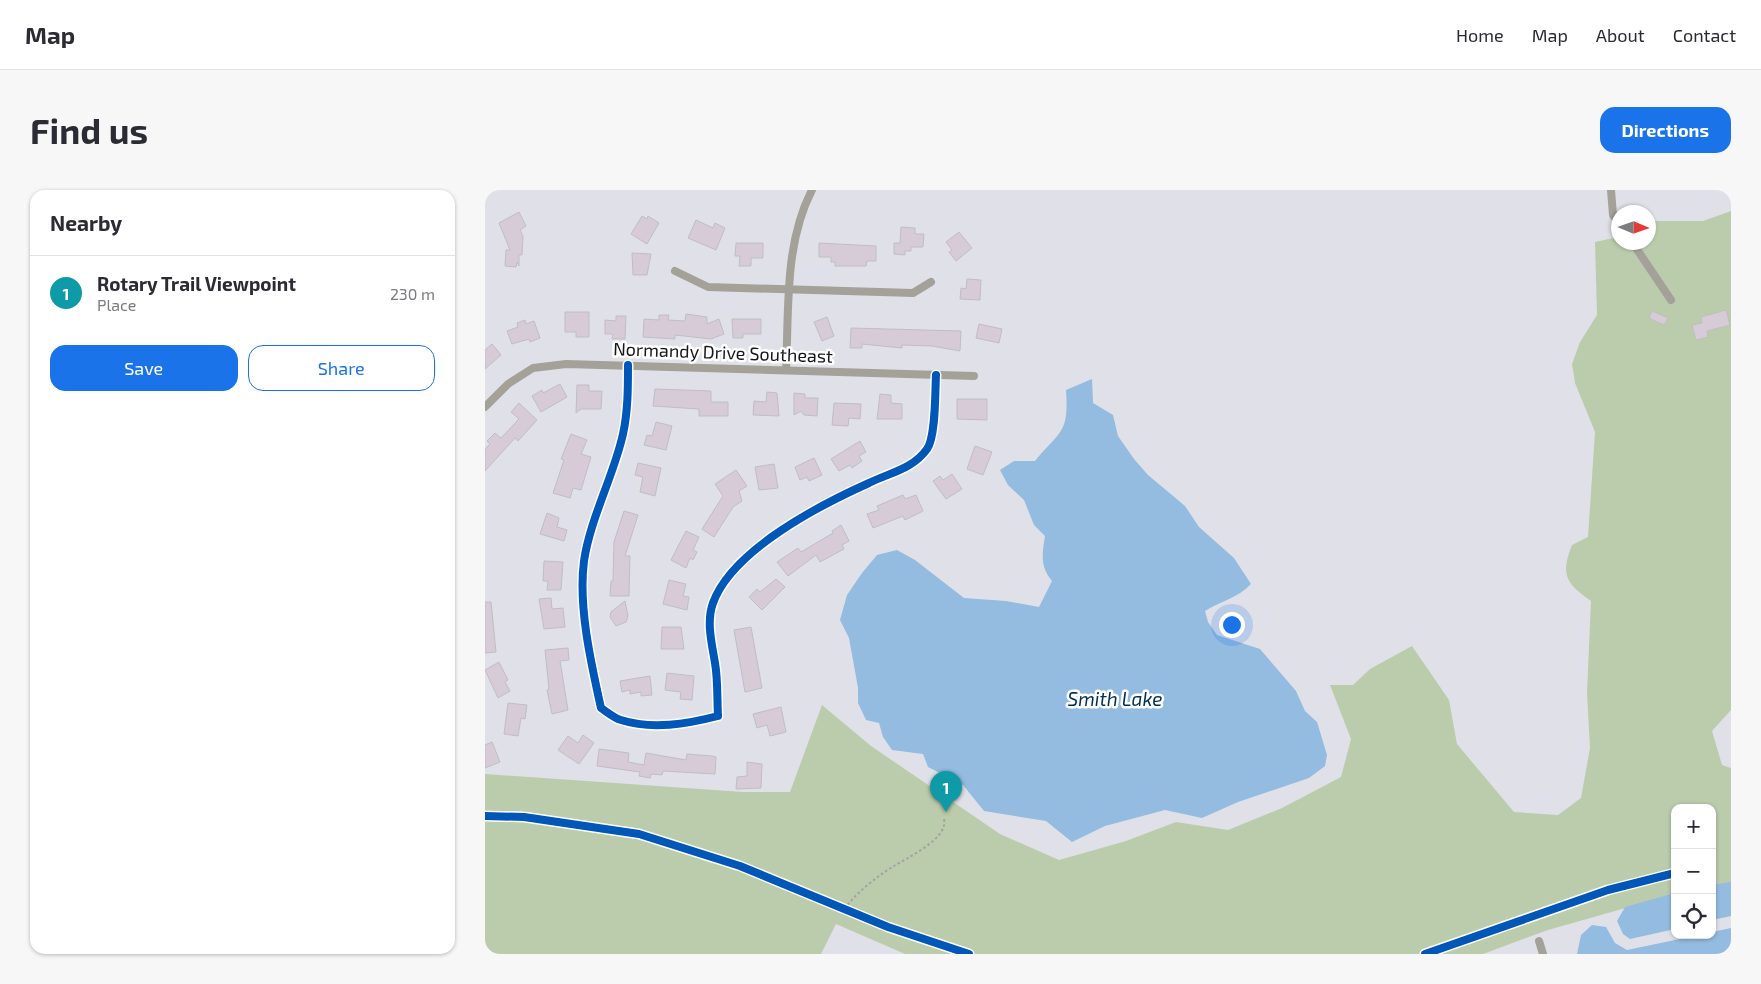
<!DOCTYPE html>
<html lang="en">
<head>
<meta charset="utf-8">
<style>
  body { margin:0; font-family:"Exo 2",sans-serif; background:#f7f7f7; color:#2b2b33 }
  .controls { position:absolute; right:15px; bottom:15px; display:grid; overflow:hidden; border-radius:10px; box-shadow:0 1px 4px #0004 }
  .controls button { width:45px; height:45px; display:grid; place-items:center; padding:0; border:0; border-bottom:1px solid #e1e1e2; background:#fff; color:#2b2b33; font:25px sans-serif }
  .compass { position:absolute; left:1126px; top:15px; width:45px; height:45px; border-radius:50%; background:#fff; box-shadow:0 1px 4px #0004; rotate:92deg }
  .you { position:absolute; left:746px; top:434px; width:18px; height:18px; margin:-12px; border:4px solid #fff; border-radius:50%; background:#1a73e8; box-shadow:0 0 0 8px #1a73e833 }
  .badge { display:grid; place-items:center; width:32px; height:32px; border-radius:50%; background:#1a73e8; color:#fff; font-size:16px; font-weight:700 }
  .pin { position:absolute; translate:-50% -41px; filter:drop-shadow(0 1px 2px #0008) }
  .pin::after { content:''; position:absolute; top:26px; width:18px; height:15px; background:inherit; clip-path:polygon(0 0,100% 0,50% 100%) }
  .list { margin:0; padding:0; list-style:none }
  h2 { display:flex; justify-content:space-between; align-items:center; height:65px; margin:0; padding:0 20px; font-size:21px }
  h2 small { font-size:16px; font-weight:400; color:#7c7c81 }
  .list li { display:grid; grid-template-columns:32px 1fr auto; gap:15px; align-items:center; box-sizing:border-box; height:75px; padding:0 20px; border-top:1px solid #e1e1e2 }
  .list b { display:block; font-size:19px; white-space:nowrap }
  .list p { margin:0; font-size:16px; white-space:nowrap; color:#7c7c81 }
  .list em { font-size:16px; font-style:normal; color:#7c7c81 }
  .actions { display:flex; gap:10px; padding:15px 20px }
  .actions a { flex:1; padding:11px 0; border:1px solid #1a73e8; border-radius:15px; text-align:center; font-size:18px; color:#1a73e8 }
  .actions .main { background:#1a73e8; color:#fff }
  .icon { flex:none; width:28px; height:28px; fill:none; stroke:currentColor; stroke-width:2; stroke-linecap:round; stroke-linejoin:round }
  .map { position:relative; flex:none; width:1246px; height:764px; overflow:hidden; border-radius:15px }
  header { display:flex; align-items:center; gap:30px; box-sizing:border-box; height:70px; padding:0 25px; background:#fff; border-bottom:1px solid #e1e1e2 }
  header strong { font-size:24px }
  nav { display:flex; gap:28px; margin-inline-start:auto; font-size:18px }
  .intro { display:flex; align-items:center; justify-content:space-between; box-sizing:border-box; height:120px; padding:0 30px }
  h1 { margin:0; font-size:35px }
  .button { padding:12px 22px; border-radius:15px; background:#1a73e8; color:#fff; font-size:18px; font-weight:700 }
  main { display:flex; gap:30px; padding:0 30px }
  aside { flex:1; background:#fff; border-radius:15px; box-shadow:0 1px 4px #0004 }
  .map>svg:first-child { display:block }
  .forest { fill:#baccac }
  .water { fill:#94bbe0 }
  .building { fill:#d7cbd7; stroke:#bfbec2 }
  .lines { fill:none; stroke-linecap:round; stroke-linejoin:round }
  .path { stroke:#a4a19e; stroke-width:2; stroke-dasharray:2.5 2.5; stroke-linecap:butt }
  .minor { stroke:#a4a199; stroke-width:8 }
  .cycleway-casing { stroke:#fff; stroke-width:11 }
  .cycleway { stroke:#0057b8; stroke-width:8 }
  .labels { text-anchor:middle; stroke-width:5; stroke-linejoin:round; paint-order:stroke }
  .street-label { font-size:18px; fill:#16161a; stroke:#fff }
  .water-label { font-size:19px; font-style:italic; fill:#033050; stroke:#fff }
</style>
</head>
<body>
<header>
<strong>Map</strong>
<nav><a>Home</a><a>Map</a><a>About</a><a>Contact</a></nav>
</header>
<div class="intro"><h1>Find us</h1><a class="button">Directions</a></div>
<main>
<aside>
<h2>Nearby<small></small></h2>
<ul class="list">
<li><span class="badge" style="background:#0f9aa8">1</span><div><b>Rotary Trail Viewpoint</b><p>Place</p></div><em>230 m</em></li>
</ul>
<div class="actions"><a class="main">Save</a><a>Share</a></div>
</aside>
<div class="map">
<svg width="1246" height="764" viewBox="0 0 1246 764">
  <rect width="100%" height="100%" fill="#e0e1e8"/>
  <path class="forest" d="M1246,21v499l-19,21 10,34 9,3v117l-19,3v-80h-37v86l-127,36 -65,24h-578l-69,-30 -15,30h-336v-180l258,18h47l32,-87 49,41 129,88 59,26 67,-19 50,-19 52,8 54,-22 59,-31 10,-38 -21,-54h23l17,-16 42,-23 37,54 8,44 57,68 44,3 23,-17 9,-50 -3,-55 4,-92c-25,-18 -31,-26 -19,-56l16,-8 7,-105 -20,-49 -3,-19 8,-22 17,-27 -2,-73 23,-5 1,5h30v-21h54z"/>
  <g class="water">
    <path d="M607,189l1,24 20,12 5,21 16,23 14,16 37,31 14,21 35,31 17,26c-13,14 -30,17 -46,27l3,11 9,13 43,14 36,42 9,20 12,11 10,33 -2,11 -16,12 -71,24 -36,16 -37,-8 -60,16 -33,16 -26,-21 -62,-10 -21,-26 -35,-18 -5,-13 -31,-4 -9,-13 -4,-14 -13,-3 -8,-17v-15l-9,-50 -9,-18 7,-25 15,-22 15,-18 20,-5 18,10 49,38 42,3 33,6 13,-26c-12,-15 -10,-26 -7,-45l-11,-11 -10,-25 -16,-15 -8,-15 14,-9h21c25,-31 34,-26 31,-71z"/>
    <path d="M1246,692v34l-19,4v-35z"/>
    <path d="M1190,703v36l-45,10 -7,-5 -6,-13 8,-14z"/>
    <path d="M1107,735l14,2 9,16 12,7 72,-15h13v-3l19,-4v26h-154l4,-19z"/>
  </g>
  <g class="building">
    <path d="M34,22l7,14 -6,4 3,6 -1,19h-3v11l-2,-4 -1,5 -11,-1 1,-16h4l-11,-27z"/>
    <path d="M157,26l5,3 1,-3 11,7 -12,21 -16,-10z"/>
    <path d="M211,30l17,8 2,-5 10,5 -9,22 -28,-12z"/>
    <path d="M416,37l14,1v6h9l-1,13h-12v4h-6v4l-11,-1v-11h6z"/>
    <path d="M474,42l13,16 -16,13 -7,-9 3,-2 -6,-8z"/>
    <path d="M251,53h27v15h-12v8h-12l1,-10h-5z"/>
    <path d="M334,53l57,3v15h-9l-1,5h-31v-4h-4v-5h-12z"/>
    <path d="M147,63l19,1 -4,21h-14z"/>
    <path d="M482,89l14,1 -1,20 -20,-1 1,-11 5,1z"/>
    <path d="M1241,120l4,15 -23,6 1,6 -12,3 -4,-15 10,-2 -1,-6z"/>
    <path d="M1167,121l16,7 -4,7 -15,-7z"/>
    <path d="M80,122h24v25h-13v-5h-11z"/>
    <path d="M201,124l21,3v7l12,-5 5,15 -13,5 -36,-4v4l-32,-2 1,-18 15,1v-5h10l-1,5 17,1z"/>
    <path d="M131,126h10l-1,23h-13l1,-5h-8v-14l11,1z"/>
    <path d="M342,127l7,19 -12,5 -8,-19z"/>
    <path d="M247,129h29v15h-18v4h-10z"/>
    <path d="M40,130l1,4 8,-3 6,17 -10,4 -1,-3 -17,5 -5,-13 11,-4 -1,-4z"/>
    <path d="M494,134l23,5 -3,14 -23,-5z"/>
    <path d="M366,138l110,3 -1,20 -28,-5 -30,-1v3l-40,-4v4h-12z"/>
    <path d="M7,154l9,11 -16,14v-19z"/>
    <path d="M75,194l7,13 -26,15 -9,-16 10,-6 1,3z"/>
    <path d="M92,195h12v6h13l-1,18h-20l-5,4z"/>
    <path d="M170,199l56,2v11h17v14h-29v-7l-46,-3z"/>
    <path d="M282,202l10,1 2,23 -26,-1 1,-14 12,1z"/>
    <path d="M309,203l11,1v4h13l-1,18 -13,-1 -3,-4 -7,4z"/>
    <path d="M395,204l11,1v8l11,1v15h-25z"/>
    <path d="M472,209h30v21l-30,-1z"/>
    <path d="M34,213l18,17 -19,21 -3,-3 -30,33v-22l5,-5 -3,-3 8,-8 6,5 18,-19 -8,-7z"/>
    <path d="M349,213l27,1 -1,15 -11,-1 -1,8 -16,-1z"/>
    <path d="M171,232l16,4 -6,24 -22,-5 3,-10 5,1z"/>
    <path d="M86,244l16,6 -6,14 10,3 -10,33 -8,-2 -3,10 -17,-5 11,-33 -3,-1z"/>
    <path d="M375,251l6,11 -7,4 3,5 -10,7 -2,-3 -11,6 -8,-12z"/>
    <path d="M490,256l17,6 -9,23 -16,-6z"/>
    <path d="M329,268l8,17 -13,6 -2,-4 -7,3 -5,-13z"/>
    <path d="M153,273l23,5 -6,28 -15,-4 3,-15 -8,-2z"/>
    <path d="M289,274l4,24 -19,2 -4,-23z"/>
    <path d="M251,280l11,16 -8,5 3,10 -9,6 -19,30 -12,-8 21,-33 -8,-12z"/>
    <path d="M467,284l10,15 -16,10 -13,-18 7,-5 3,4z"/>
    <path d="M418,305l2,4 11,-4 7,16 -18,9 -2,-4 -30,12 -6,-14 12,-4 -2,-4z"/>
    <path d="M139,321l14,4 -13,41h5l-1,40h-19l1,-15h2l1,-39z"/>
    <path d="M62,323l12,5 -2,9 10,3 -3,11 -24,-7z"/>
    <path d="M356,335l8,16 -7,4 2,4 -24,13 -4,-7 -28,21 -11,-14 21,-14 3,4 32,-19 -1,-2z"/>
    <path d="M201,341l13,6 -6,13 4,2 -4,8 -3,-2 -4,10 -15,-8z"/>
    <path d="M59,371l19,1 -2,28h-14l1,-9h-5z"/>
    <path d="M291,389l9,8 -23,23 -13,-13 8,-8 3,3z"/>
    <path d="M184,390l17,4 -3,12 6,1 -2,13 -24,-6z"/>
    <path d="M66,408l1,11 11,-1 2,19 -21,2 -5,-30z"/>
    <path d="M140,411l3,15 -2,6 -10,4 -6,-9 1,-5z"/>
    <path d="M0,412h6l5,50 -11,1z"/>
    <path d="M177,437h19l3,22h-23z"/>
    <path d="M266,437l11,61 -17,4 -11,-62z"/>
    <path d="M83,458l1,12 -9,1 8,49 -16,4 -5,-24 2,-1 -4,-39z"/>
    <path d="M14,472l9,18 -3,2 5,9 -12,7 -13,-28z"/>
    <path d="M182,483l27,3 -2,24 -12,-1 1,-7 -16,-2z"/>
    <path d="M165,486l2,19 -11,1v-4l-11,2v-4l-8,2 -2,-11z"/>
    <path d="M23,513l19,2 -2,14 -4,-1 -3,18 -14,-2z"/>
    <path d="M296,517l5,25 -16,4 -3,-11 -10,3 -4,-14z"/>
    <path d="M98,545l11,8 -15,21 -21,-14 10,-14 10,7z"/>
    <path d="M7,552l8,20 -15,6v-23z"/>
    <path d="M114,559l30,4 -1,9 16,3 2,-12 40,7 1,-6 25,2 4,1 -1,17 -52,-3 -1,4 -11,-1 -1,4 -11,-2 1,-4 -43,-6z"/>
    <path d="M262,572l15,2 -1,24 -25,1 1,-12 10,-1z"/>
  </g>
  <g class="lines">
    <path class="path" d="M360,719c8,-14 35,-35 49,-43 13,-8 44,-23 49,-38 2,-3 1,-8 1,-11"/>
    <g class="minor">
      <path d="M1126,0l2,25 6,8"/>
      <path d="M1147,52l39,58"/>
      <path d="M190,81l33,16 205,6 18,-11"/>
      <path d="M143,175c0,23 0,46 -5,69 -9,41 -33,85 -39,127 -6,45 7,102 17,147 6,4 13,10 20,12 31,10 66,4 97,-4 -1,-17 0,-36 -3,-53 -3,-19 -9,-41 -2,-60 19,-53 107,-98 156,-120 20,-10 44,-14 58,-34 9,-12 8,-58 9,-74"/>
      <path d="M301,180c3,-59 -2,-126 26,-180"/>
      <path d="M0,217l23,-23 25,-16 33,-4 408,12"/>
      <path d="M1054,751l4,13"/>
    </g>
    <defs>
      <g id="cycleway">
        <path d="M143,175c0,23 0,46 -5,69 -9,41 -33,85 -39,127 -6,45 7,102 17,147 6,4 13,10 20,12 31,10 66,4 97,-4 -1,-17 0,-36 -3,-53 -3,-19 -9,-41 -2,-60 19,-53 107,-98 156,-120 20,-10 44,-14 58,-34 9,-12 8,-58 9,-74"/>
        <path d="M0,626l39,1 115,17 101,32 148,61 81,27"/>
        <path d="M940,764l183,-64 67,-17"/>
      </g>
    </defs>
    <use href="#cycleway" class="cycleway-casing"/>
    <use href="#cycleway" class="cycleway"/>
  </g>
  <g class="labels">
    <g class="street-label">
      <text transform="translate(238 163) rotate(2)" y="6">Normandy Drive Southeast</text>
    </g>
    <g class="water-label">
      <text x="630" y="516">Smith Lake</text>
    </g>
  </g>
</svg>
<div class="controls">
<button>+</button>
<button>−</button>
<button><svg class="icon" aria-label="locate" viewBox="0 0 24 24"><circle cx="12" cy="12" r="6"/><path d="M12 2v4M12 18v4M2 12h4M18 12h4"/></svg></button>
</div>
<svg class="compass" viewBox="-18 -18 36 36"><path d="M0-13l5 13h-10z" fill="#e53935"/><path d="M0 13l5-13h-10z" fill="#7c7c81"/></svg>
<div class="you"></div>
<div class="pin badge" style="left:461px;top:622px;background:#0f9aa8">1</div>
</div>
</main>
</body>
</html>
